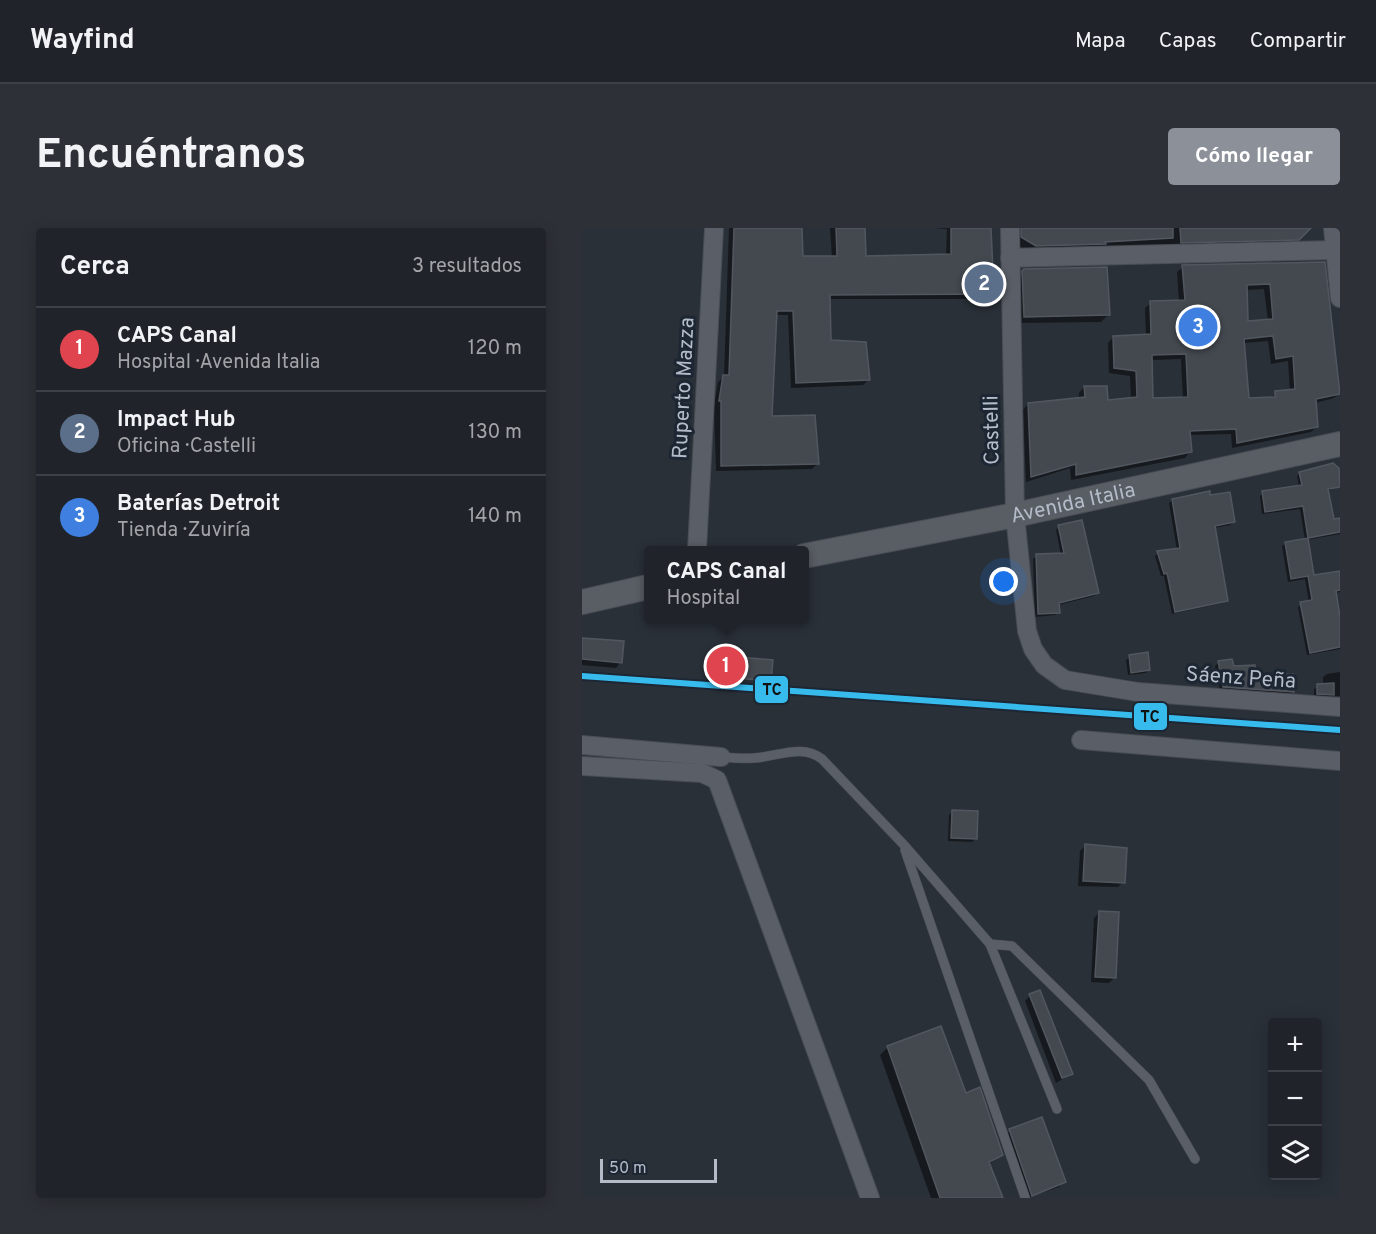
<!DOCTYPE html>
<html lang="es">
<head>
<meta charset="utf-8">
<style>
  body { margin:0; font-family:Overpass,sans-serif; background:#2d3036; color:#f1f3f6 }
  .controls { position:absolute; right:18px; bottom:18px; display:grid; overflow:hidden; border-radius:6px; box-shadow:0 3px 15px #0003 }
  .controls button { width:54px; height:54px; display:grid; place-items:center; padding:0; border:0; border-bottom:2px solid #3d4147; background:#20242a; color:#f1f3f6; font:30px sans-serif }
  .scale { position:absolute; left:18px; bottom:15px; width:117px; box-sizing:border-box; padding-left:6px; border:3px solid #b4bcc9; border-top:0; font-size:16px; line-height:21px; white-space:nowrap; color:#b4bcc9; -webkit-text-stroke:4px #1d2633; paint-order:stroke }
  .you { position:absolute; left:422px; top:354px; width:21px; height:21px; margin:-15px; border:4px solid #fff; border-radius:50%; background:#1a73e8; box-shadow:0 0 0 9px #1a73e833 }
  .badge { display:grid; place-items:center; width:39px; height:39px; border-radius:50%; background:#8c9099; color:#fff; font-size:20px; font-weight:700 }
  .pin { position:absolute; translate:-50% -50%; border:3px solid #fff; box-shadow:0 2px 6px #0006 }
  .popup { position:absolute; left:62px; top:318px; width:165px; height:78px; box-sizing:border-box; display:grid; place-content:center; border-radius:6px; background:#20242a; filter:drop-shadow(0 2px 4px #0005); font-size:20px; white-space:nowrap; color:#a2a4a8 }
  .popup b { font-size:22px; color:#f1f3f6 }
  .popup::after { content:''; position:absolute; left:50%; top:100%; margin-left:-12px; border:12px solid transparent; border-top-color:#20242a }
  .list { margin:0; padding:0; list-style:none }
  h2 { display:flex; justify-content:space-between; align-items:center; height:78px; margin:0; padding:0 24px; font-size:26px }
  h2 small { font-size:20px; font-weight:400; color:#a2a4a8 }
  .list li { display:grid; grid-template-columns:39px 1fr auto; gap:18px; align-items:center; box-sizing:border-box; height:84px; padding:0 24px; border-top:2px solid #3d4147 }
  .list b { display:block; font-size:22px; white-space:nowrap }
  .list p { margin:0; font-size:20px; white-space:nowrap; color:#a2a4a8 }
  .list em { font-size:20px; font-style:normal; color:#a2a4a8 }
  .icon { flex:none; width:33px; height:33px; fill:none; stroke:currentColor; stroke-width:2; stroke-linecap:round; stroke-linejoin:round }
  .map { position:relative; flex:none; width:758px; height:970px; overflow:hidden; border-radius:6px }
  header { display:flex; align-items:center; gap:36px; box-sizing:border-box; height:84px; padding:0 30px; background:#20242a; border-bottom:2px solid #3d4147 }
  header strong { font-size:28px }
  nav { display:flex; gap:33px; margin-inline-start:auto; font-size:21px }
  .intro { display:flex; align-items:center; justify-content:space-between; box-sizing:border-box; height:144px; padding:0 36px }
  h1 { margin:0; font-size:42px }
  .button { padding:15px 27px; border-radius:6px; background:#8c9099; color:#fff; font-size:21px; font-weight:700 }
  main { display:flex; gap:36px; padding:0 36px }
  aside { flex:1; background:#20242a; border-radius:6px; box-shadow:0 3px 15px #0003 }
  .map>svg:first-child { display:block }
  .shadow { fill:#0007; fill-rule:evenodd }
  .building { fill:#444950; stroke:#52575f; stroke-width:1.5; fill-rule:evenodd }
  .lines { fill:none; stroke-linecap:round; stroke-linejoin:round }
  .lane-casing { stroke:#484c53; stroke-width:10 }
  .street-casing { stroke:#484c53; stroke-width:20 }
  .secondary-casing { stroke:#484c53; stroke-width:26 }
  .lane { stroke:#5a5e66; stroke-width:9 }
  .street { stroke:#5a5e66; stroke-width:18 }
  .secondary { stroke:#595d64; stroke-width:24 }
  .rail-1-casing { stroke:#1d2633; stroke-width:10 }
  .rail-1 { stroke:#37bbed; stroke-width:6 }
  .labels { text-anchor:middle; stroke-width:6; stroke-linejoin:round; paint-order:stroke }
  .street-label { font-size:21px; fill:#b4bcc9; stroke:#1d2633 }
  .line-badge { stroke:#1d2633; stroke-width:2 }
  .pale-badge-label { font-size:16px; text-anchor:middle; font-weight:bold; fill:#111 }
</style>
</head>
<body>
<header>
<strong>Wayfind</strong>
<nav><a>Mapa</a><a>Capas</a><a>Compartir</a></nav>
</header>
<div class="intro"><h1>Encuéntranos</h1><a class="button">Cómo llegar</a></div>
<main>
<aside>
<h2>Cerca<small>3 resultados</small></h2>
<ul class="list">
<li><span class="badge" style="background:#e0444e">1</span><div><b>CAPS Canal</b><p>Hospital · Avenida Italia</p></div><em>120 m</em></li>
<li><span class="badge" style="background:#5c6f8a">2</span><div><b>Impact Hub</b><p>Oficina · Castelli</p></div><em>130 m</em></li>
<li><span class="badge" style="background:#3f7fe0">3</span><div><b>Baterías Detroit</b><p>Tienda · Zuviría</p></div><em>140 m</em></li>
</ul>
</aside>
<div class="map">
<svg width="758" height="970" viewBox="0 0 758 970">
  <rect width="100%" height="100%" fill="#2a3038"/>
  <g class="shadow">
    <path d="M147,0h72l1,29h30l-2,-29h34l1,29 81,-1 1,-27 -13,-1h54l4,65 -5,6h-158l1,43 38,38 -5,5 -72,3 -3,-73h-13l-4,103 46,46 -5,5 -96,2 -2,-65 4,-24 6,-6z"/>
    <path d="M433,0h294l-18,18 -117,3v-5l-145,8 -14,-8z"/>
    <path d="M742,35l16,130 -6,5 -19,5 2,24 -6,5 -79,16 -1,-14 -42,1 1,17 -5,6 -114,22 -1,-12 -44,14 -3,-72 5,-6 51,-5v-6l5,-6 22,15 25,-3 -1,-23 -21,-3 -1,-30 5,-6 33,-1 -1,-28 6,-5 28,-1 -2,-30 6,-5zM682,61l4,32 -21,2 -1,-33zM686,113l3,23 17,-3 2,30 -14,2 -6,6 -22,1 -5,-57zM599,131l2,39 -31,2 -1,-40z"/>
    <path d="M443,42l84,44 -8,8 -84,1 -2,-44z"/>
    <path d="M718,245l40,13 -13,5 6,30 7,-2v15l-34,6 7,37 27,-5v20l-6,1 6,32v24l-33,6 -9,-48 11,-5 -4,-23 -17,3 -6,-36 4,-3 19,-3 -5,-31 -38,5 -2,-18 3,-3 36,-6 -2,-11z"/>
    <path d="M590,272l61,22 -3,3 -16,3 12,72 -3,3 -51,11 -8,-38h-3l-6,-20 3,-3 19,-3 -8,-47z"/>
    <path d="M477,299l38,66 -3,3 -36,9v7l-3,3 -20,2 -2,-58 4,-3 24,-1 -5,-25z"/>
    <path d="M0,411l39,23 -5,6 -34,-3z"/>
    <path d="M134,429l54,23 -57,-3z"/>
    <path d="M548,429l19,12 -3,4 -18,2 -2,-15z"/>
    <path d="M636,435l14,4 61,25 -4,3 -69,-5 -5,-24z"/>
    <path d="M758,444v24l-26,1v-8l9,-4v-8l4,-3z"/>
    <path d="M370,584l24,26 -4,4 -24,-1 1,-26z"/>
    <path d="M504,617l37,37 -5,5 -40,-1 2,-35z"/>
    <path d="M517,685l16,64 -6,6 -18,-1 3,-64z"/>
    <path d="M448,768l41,78 -15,9 -31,-82z"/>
    <path d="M358,800l25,67 37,59 -14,11 14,33h-71l-51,-143 7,-7z"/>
    <path d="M428,903l54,50 -5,6 -33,11 -22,-62z"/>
  </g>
  <g class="building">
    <path d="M152,0h68l1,28h34l-1,-28h29l1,28 85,-2v-26h40l3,66 -164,1 1,45 35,2 4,38 -74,3 -3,-72h-16l-5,105 43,-1 4,49 -98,2v-65h-2l4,-26h6z"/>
    <path d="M439,0h152v10l-68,4 1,2 -70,2 -15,-9z"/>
    <path d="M598,0h131l-12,12 -118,3z"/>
    <path d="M743,34l15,132 -24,5 2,28 -81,16 -1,-14 -46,2 2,21 -116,23v-11l-45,13 -3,-74 57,-6 -1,-11h23l1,14 29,-3 -1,-26 -22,-3 -1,-32 38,-2 -1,-33 35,-1 -3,-35zM688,56l3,35 -25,2 -1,-36zM691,108l3,23 17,-3 2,33 -20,2v6l-26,1 -5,-59zM604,126l2,43 -35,1 -1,-43z"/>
    <path d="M525,39l3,48 -86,2 -2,-46 2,-2z"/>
    <path d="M751,235l6,5 1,19 -12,2 6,30 6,-1v14l-32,6 -5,-32 -38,6 -3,-21 40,-6 -3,-13z"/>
    <path d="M628,263v4l20,-3 5,30 -20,4 13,75 -53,11 -8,-39 -3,1 -7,-23 23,-3 -8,-49z"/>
    <path d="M500,292l17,73 -40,10 1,10 -22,1 -2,-60 28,-1 -6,-28z"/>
    <path d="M726,310l6,37 26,-4v19l-4,1 4,26v30l-30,6 -10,-51 12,-2 -4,-24 -17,3 -6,-37z"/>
    <path d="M0,410l42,3 -2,22 -40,-4z"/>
    <path d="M566,424l2,18 -19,3 -2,-18z"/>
    <path d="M134,427l57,5 -2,21 -57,-5z"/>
    <path d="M650,431l2,7 21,-1 1,11 37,-2 1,18 -71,-5 -5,-26z"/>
    <path d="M752,455v12l-17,-1v-10z"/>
    <path d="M370,582l26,1 -1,28 -26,-1z"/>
    <path d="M503,616l42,4 -2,35 -42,-2z"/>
    <path d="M517,683l20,1 -3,66 -21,-1z"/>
    <path d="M458,762l33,84 -11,4 -33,-84z"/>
    <path d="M359,798l25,67 14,-6 23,68 -14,7 14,36h-63l-53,-152z"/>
    <path d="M460,889l24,65 -34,14 -23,-67z"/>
  </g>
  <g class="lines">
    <defs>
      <g id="lane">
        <path d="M139,529c11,1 22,2 33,1 23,-1 48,-15 68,1l82,86 86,99 22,2 137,134 46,79"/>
        <path d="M323,622l120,347"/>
        <path d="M408,716l67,165"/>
      </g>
      <g id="street">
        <path d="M428,0l5,287 12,116 6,18 11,16 21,15 73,12 202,15"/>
        <path d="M751,0l7,70"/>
        <path d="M428,30l326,-8"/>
        <path d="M115,322l17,-322"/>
        <path d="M499,512l259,21"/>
        <path d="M0,517l139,12"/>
        <path d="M0,538l120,7 15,7 153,418"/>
      </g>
      <g id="secondary">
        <path id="s1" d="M222,328l211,-41 325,-71"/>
        <path d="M0,374l66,-15"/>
      </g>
    </defs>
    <use href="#lane" class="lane-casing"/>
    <use href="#street" class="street-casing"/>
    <use href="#secondary" class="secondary-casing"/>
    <use href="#lane" class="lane"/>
    <use href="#street" class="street"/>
    <use href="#secondary" class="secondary"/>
    <defs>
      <path id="rail-1" d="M0,448l758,54"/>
    </defs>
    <use href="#rail-1" class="rail-1-casing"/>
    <use href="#rail-1" class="rail-1"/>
  </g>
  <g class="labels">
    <g class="street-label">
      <text transform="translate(101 160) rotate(-87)" y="7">Ruperto Mazza</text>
      <text transform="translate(409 202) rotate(-91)" y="7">Castelli</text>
      <text dy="7" stroke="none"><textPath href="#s1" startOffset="274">Avenida Italia</textPath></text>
      <text transform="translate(659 449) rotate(4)" y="7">Sáenz Peña</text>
    </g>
  </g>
  <g class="line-badge">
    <rect x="172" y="447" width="35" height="29" rx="6" fill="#37bbed"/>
    <rect x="551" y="474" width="35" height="29" rx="6" fill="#37bbed"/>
  </g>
  <g class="pale-badge-label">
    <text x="190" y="467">TC</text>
    <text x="568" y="494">TC</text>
  </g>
</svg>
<div class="controls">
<button>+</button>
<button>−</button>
<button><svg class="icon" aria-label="layers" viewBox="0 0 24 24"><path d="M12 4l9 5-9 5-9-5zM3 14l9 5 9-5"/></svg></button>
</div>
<div class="scale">50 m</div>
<div class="you"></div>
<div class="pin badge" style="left:144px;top:438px;background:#e0444e">1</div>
<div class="popup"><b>CAPS Canal</b>Hospital</div>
<div class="pin badge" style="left:402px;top:56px;background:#5c6f8a">2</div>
<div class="pin badge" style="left:616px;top:99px;background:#3f7fe0">3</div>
</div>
</main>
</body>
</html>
